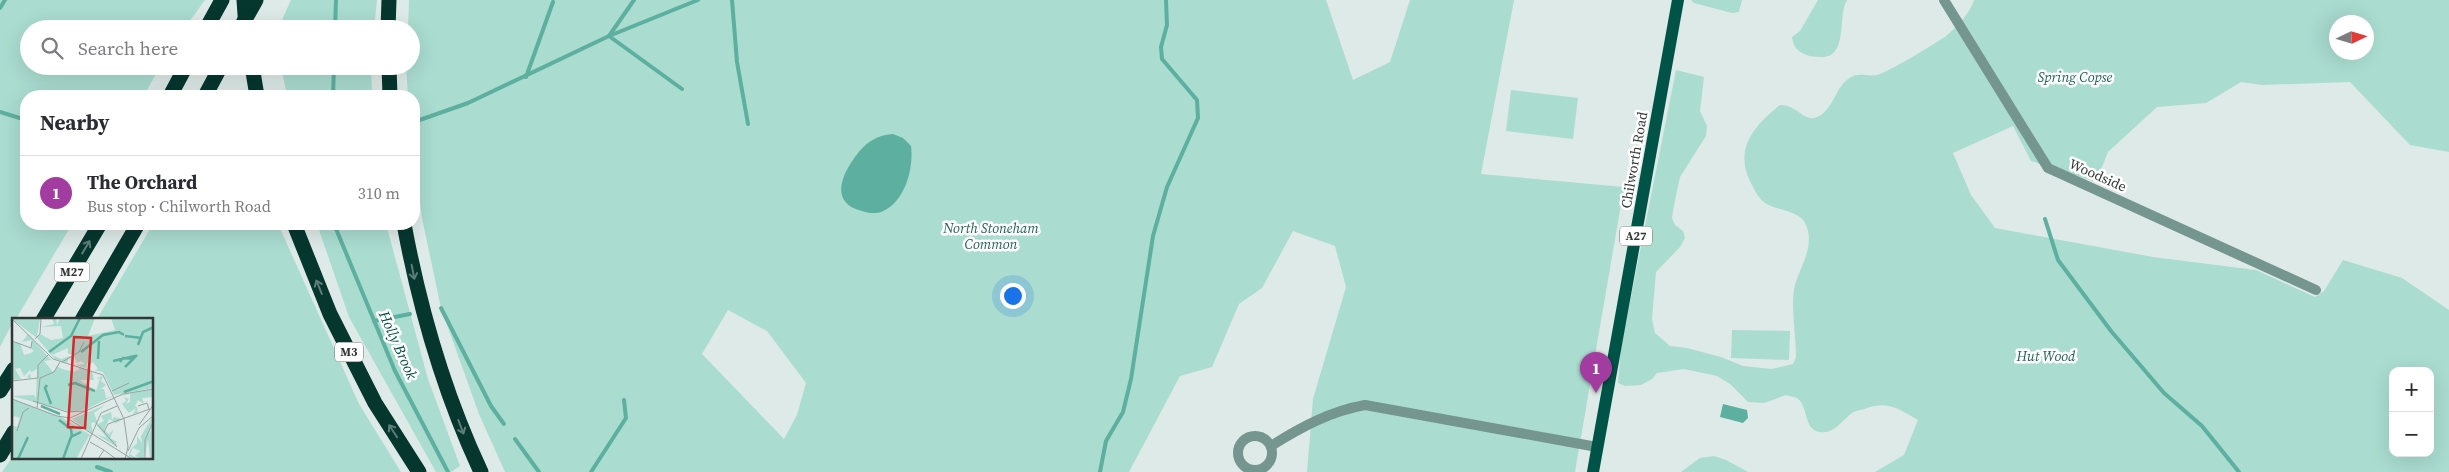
<!DOCTYPE html>
<html lang="en">
<head>
<meta charset="utf-8">
<style>
  body { margin:0; font-family:"Source Serif 4",serif; background:#f7f7f7; color:#2b2b33 }
  .controls { position:absolute; right:15px; bottom:15px; display:grid; overflow:hidden; border-radius:10px; box-shadow:0 5px 20px #0002 }
  .controls button { width:45px; height:45px; display:grid; place-items:center; padding:0; border:0; border-bottom:1px solid #e1e1e2; background:#fff; color:#2b2b33; font:25px sans-serif }
  .compass { position:absolute; left:2329px; top:15px; width:45px; height:45px; border-radius:50%; background:#fff; box-shadow:0 5px 20px #0002; rotate:86deg }
  .you { position:absolute; left:1012px; top:295px; width:18px; height:18px; margin:-12px; border:4px solid #fff; border-radius:50%; background:#1a73e8; box-shadow:0 0 0 8px #1a73e833 }
  .badge { display:grid; place-items:center; width:32px; height:32px; border-radius:50%; background:#a33ca0; color:#fff; font-size:16px; font-weight:700 }
  .pin { position:absolute; translate:-50% -41px; filter:drop-shadow(0 1px 2px #0008) }
  .pin::after { content:''; position:absolute; top:26px; width:18px; height:15px; background:inherit; clip-path:polygon(0 0,100% 0,50% 100%) }
  .list { margin:0; padding:0; list-style:none }
  h2 { display:flex; justify-content:space-between; align-items:center; height:65px; margin:0; padding:0 20px; font-size:21px }
  h2 small { font-size:16px; font-weight:400; color:#7c7c81 }
  .list li { display:grid; grid-template-columns:32px 1fr auto; gap:15px; align-items:center; box-sizing:border-box; height:75px; padding:0 20px; border-top:1px solid #e1e1e2 }
  .list b { display:block; font-size:19px; white-space:nowrap }
  .list p { margin:0; font-size:16px; white-space:nowrap; color:#7c7c81 }
  .list em { font-size:16px; font-style:normal; color:#7c7c81 }
  .icon { flex:none; width:28px; height:28px; fill:none; stroke:currentColor; stroke-width:2; stroke-linecap:round; stroke-linejoin:round }
  .map { position:relative; flex:none; width:2449px; height:472px; overflow:hidden }
  .search { position:absolute; background:#fff; box-shadow:0 5px 20px #0002; left:20px; top:20px; width:400px; height:55px; display:flex; align-items:center; gap:12px; box-sizing:border-box; padding:0 18px; border-radius:28px; color:#7c7c81; font-size:19px }
  .panel { position:absolute; background:#fff; box-shadow:0 5px 20px #0002; left:20px; top:90px; width:400px; height:140px; border-radius:20px }
  .map>svg:first-child { display:block }
  .green { fill:#aadcd0; fill-rule:evenodd }
  .water { fill:#5db09f }
  .lines { fill:none; stroke-linecap:round; stroke-linejoin:round }
  .stream { stroke:#5db09f; stroke-width:4 }
  .street { stroke:#75968e; stroke-width:10 }
  .primary { stroke:#005347; stroke-width:12 }
  .highway { stroke:#06372f; stroke-width:15 }
  .highway-bridge { stroke:#06372f; stroke-width:15 }
  .oneway { stroke:#5d7d78 }
  .labels { text-anchor:middle; stroke-width:5; stroke-linejoin:round; paint-order:stroke }
  .shield { fill:#fff; stroke:#707372; stroke-width:1 }
  .shield-label { font-size:12px; font-weight:bold; fill:#323735 }
  .park-label { font-size:14px; font-style:italic; fill:#216357; stroke:#fff }
  .street-label { font-size:14px; fill:#323735; stroke:#fff }
  .water-label { font-size:15px; font-style:italic; fill:#034f44; stroke:#fff }
  .inset-river { fill:none; stroke:#5db09f; stroke-width:2.5 }
  .inset-road { fill:none; stroke:#99a2a0; stroke-width:1 }
  .view { fill:#d62828; fill-opacity:0.15; stroke:#d62828; stroke-width:2.5 }
  .inset-edge { fill:none; stroke:#323735; stroke-width:2.5 }
</style>
</head>
<body>
<div class="map">
<svg width="2449" height="472" viewBox="0 0 2449 472">
  <rect width="100%" height="100%" fill="#deeae7"/>
  <g class="green">
    <path d="M0,0h205l-21,29h-155v37h131l-16,30h-118v128h46l-56,95 -2,1 -14,27z"/>
    <path d="M291,0h86l-3,29h-96z"/>
    <path d="M409,0h917l27,80 37,-18 20,-62h104l-33,174 143,13 -49,285h-268l6,-73 33,-112 -11,-41 -42,-15 -31,57 -23,16 -27,63 -32,9 -51,96h-624l-26,-58 -38,-106 -19,-90 -8,-68v-54h-6l-2,-30h5v-37h-3zM728,310l39,21 39,52 -9,32 -13,24 -82,-85z"/>
    <path d="M1691,0h51l-3,12 -7,1 -38,-10z"/>
    <path d="M1818,0h29c-10,16 2,58 -26,57 -7,0 -14,-1 -19,-4 -7,-4 -9,-9 -10,-16l8,-6z"/>
    <path d="M1974,0h475v152l-39,-7 -60,-63 -88,3 -21,-3 -35,21 -49,4 -49,45 -12,30 -65,-21 -18,-35 -60,27 18,42 24,33 158,29 103,13 59,27 9,-6 19,-31 59,18 47,32v162h-574l29,-17 14,-35c-19,-11 -30,-19 -51,-12 -4,2 -11,2 -15,5 -10,7 -17,21 -32,19 -17,-2 -11,-26 -23,-34 -3,-1 -8,-2 -11,-3l-22,8 -16,-1 -18,-18 -13,-8 -33,-7 -27,4 -5,6 -11,6 -16,1 -7,-3 3,-36 55,-277 28,7 -4,34 7,15 -1,10 -26,41 -6,28 -2,13 3,7 8,6 2,7 -5,9 -24,25 -4,47 3,14 15,13 17,2 34,9 22,9 29,3 21,-5 3,-7c0,-22 -5,-46 -2,-68 4,-20 23,-43 11,-66 -6,-12 -29,-13 -40,-20 -7,-5 -11,-14 -15,-22 -16,-33 5,-56 30,-76 16,0 23,15 34,13 18,-4 21,-30 34,-39 10,-8 18,-2 29,-4 8,-1 61,-33 69,-39 11,-9 24,-23 28,-36zM2336,22h30v30h-30zM2393,371h37v82h-37z"/>
    <path d="M281,66h90l1,30h-85z"/>
    <path d="M1511,90l67,8 -5,41 -67,-8z"/>
    <path d="M153,224h125l81,180 42,68h-399l12,-17v3h138v-138l-55,-1z"/>
    <path d="M317,224h69l42,155 32,87 -9,6h-15l-87,-155z"/>
    <path d="M1732,330l58,1 -1,29 -58,-2z"/>
    <path d="M1714,456l12,4 22,12h-67l19,-14z"/>
  </g>
  <g class="water">
    <path d="M893,134l10,4 8,8c3,22 -6,57 -30,66 -6,2 -14,1 -19,-1 -32,-8 -21,-35 -7,-54 10,-14 21,-22 38,-23z"/>
    <path d="M1723,404l24,6 1,8 -5,5 -23,-6z"/>
  </g>
  <g class="lines">
    <g class="stream">
      <path d="M634,0l-25,36 73,53"/>
      <path d="M732,0l5,62 11,62"/>
      <path d="M0,8l5,-8"/>
      <path d="M335,29l1,-29"/>
      <path d="M526,77l27,-75"/>
      <path d="M333,96l1,-30"/>
      <path d="M0,112l26,8"/>
      <path d="M414,122l54,-19 141,-67 89,-36"/>
      <path d="M2045,219l13,41 53,71 53,62 38,33 37,46"/>
      <path d="M334,224l61,147 53,101"/>
      <path d="M441,308l50,98 13,18"/>
      <path d="M374,321l36,-7"/>
      <path d="M515,439l24,33"/>
      <path d="M97,467l14,5"/>
      <path d="M591,472l35,-54 -2,-18"/>
      <path d="M1100,472l6,-31 17,-29 8,-33 22,-143 14,-49 31,-69 -1,-18 -35,-41 -1,-12 6,-22 -1,-25"/>
    </g>
    <g class="street">
      <path d="M1944,0l104,168 268,122"/>
      <circle cx="1255" cy="453" r="17"/>
      <path d="M1271,446c30,-19 60,-35 94,-41l232,42"/>
    </g>
    <path class="primary" d="M1593,472l85,-472"/>
    <g class="highway">
      <path d="M242,25l14,-25"/>
      <path d="M206,29l16,-29"/>
      <path d="M388,29l1,-29"/>
      <path d="M252,66l5,30"/>
      <path d="M389,66l1,30"/>
      <path d="M170,96l16,-30"/>
      <path d="M205,96l16,-30"/>
      <path d="M294,224l36,90 45,89 44,69"/>
      <path d="M404,224c16,86 40,169 77,248"/>
      <path d="M43,320l57,-96"/>
      <path d="M82,320l56,-96"/>
      <path d="M0,391l14,-22"/>
      <path d="M0,455l14,-23"/>
    </g>
    <path class="highway-bridge" d="M244,0l2,29"/>
  </g>
  <defs><path id="oneway-shaft" d="M-6 0H5M1.5-3L5.5 0L1.5 3" fill="none" stroke-width="1.6" stroke-linecap="round" stroke-linejoin="round" transform="scale(1.25)"/></defs>
  <g class="oneway">
    <use href="#oneway-shaft" transform="translate(86 247) rotate(-59)"/>
    <use href="#oneway-shaft" transform="translate(413 272) rotate(79)"/>
    <use href="#oneway-shaft" transform="translate(319 287) rotate(-112)"/>
    <use href="#oneway-shaft" transform="translate(461 427) rotate(69)"/>
    <use href="#oneway-shaft" transform="translate(393 431) rotate(-123)"/>
  </g>
  <g class="labels">
    <g class="shield">
      <rect x="1620" y="226.5" width="32" height="19" rx="4"/>
      <rect x="54.5" y="262.5" width="35" height="19" rx="4"/>
      <rect x="335" y="342.5" width="28" height="19" rx="4"/>
    </g>
    <g class="shield-label">
      <text x="1636" y="240">A27</text>
      <text x="72" y="276">M27</text>
      <text x="349" y="356">M3</text>
    </g>
    <g class="park-label">
      <text x="2075" y="82">Spring Copse</text>
      <text x="991" y="233">North Stoneham<tspan x="991" dy="16">Common</tspan></text>
      <text x="2046" y="361">Hut Wood</text>
    </g>
    <g class="street-label">
      <text transform="translate(1634 160) rotate(-80)" y="5">Chilworth Road</text>
      <text transform="translate(2098 175) rotate(24)" y="5">Woodside</text>
    </g>
    <g class="water-label">
      <text transform="translate(398 345) rotate(66)" y="5">Holly Brook</text>
    </g>
  </g>
  <g transform="translate(12 318)">
    <rect width="141" height="141" fill="#deeae7"/>
    <path d="M28,0l-3,19 3,-3 11,6 12,-2 -2,-12 -20,1 13,-3 -2,-6h4l1,7 3,-7h35l-7,18 27,-6 -4,-12h42v70l-39,7 -11,-23 -9,-2 4,-1 -5,-7 -4,4v-8l-3,10 -11,-3 10,-1 -4,-3 -4,2 -4,-9h-5v-6l-16,7 9,4 9,-3 5,4 -5,-2 2,6 -3,-6 -2,5 -12,-4 -18,-21 -25,-19zM16,16l23,26 -7,1 9,11 4,-5 -7,-4 12,6 13,3 2,-3 1,3 1,-5 13,4 2,9h-14l16,11 4,-12 -3,-1 6,-2 -2,5 5,4 -5,4h3l2,9 7,-2 -26,13 -16,3 -59,-16 22,-1 2,3 1,-29 -7,4 1,6 -4,-2 4,-5 -1,-2 -6,6 -4,-8 -5,1 6,10 -9,1v-38l8,1 4,12 7,-2 3,-2 -3,-2 1,-9 -10,2zM141,72v7l-11,1 2,6 -6,-4 -3,6 2,1 1,6 -5,1 3,-6 -7,5 -7,-9 4,-3 -2,-4 5,2 -3,5 4,-2v-8l-15,3 19,-5zM0,81l51,19 29,18h-3l-13,23h-64v-34l5,2 3,-9 -6,-2 -2,5zM93,87l-11,8 4,11 6,-3 -3,-5 10,-4 1,8 2,-3 9,2 -7,4 -7,-4 -5,11 5,4 5,-5 -4,9 9,5 -3,-1 1,5 -21,-13 11,4 -13,-16 -3,1 2,11 -21,-15zM141,98l-9,43 -9,-3 5,-5 -7,-3 -3,6 8,5h-3l-6,-3 1,-6 7,-7v-7l5,7 -1,-7zM141,105v36h-3l-2,-20z" fill="#aadcd0"/>
    <path class="inset-river" d="M113,18l17,2M126,27l5,-13 11,-5M37,34l22,-16 9,-18M69,34l22,-17 16,-3 5,3M86,41l1,-18M101,43l22,-5M108,44l3,-4 11,1M113,49l12,-12M35,67l-2,3 6,16M56,67l7,-2 20,8M112,74l30,-11M29,88l19,8M47,102l12,9 1,8M6,141l10,-22M51,141l8,-22 10,-5"/>
    <path class="inset-road" d="M0,1l41,40 50,16 21,44 4,28 -3,12M23,21l5,-5 1,-16M0,23l19,7 1,-7M50,44l17,-10 5,-10M0,63l26,-3v-13l10,-10M100,73l17,-8M0,81l45,17 13,2 53,-24 31,-5M21,83l34,11 18,-1M126,88l9,-3 2,6M25,90l3,-30 14,-6 6,-10M55,100l65,41M86,107l19,22M127,107l15,-21M5,113l6,-19 6,-4M92,114l4,-8 42,-15M78,124l14,8 -6,9M92,132l12,9M116,133l11,-23 15,-13M69,141l20,-46 16,-7M133,141v-19l9,-20"/>
    <path class="view" d="M62,19l17,1 -6,90 -17,-1z"/>
    <rect width="141" height="141" class="inset-edge"/>
  </g>
</svg>
<div class="controls">
<button>+</button>
<button>−</button>
</div>
<svg class="compass" viewBox="-18 -18 36 36"><path d="M0-13l5 13h-10z" fill="#e53935"/><path d="M0 13l5-13h-10z" fill="#7c7c81"/></svg>
<div class="you"></div>
<div class="pin badge" style="left:1596px;top:393px">1</div>
<div class="search"><svg class="icon" aria-label="search" viewBox="0 0 24 24"><circle cx="10" cy="10" r="6"/><path d="M15 15l6 6"/></svg>Search here</div>
<section class="panel">
<h2>Nearby<small></small></h2>
<ul class="list">
<li><span class="badge">1</span><div><b>The Orchard</b><p>Bus stop · Chilworth Road</p></div><em>310 m</em></li>
</ul>
</section>
</div>
</body>
</html>
